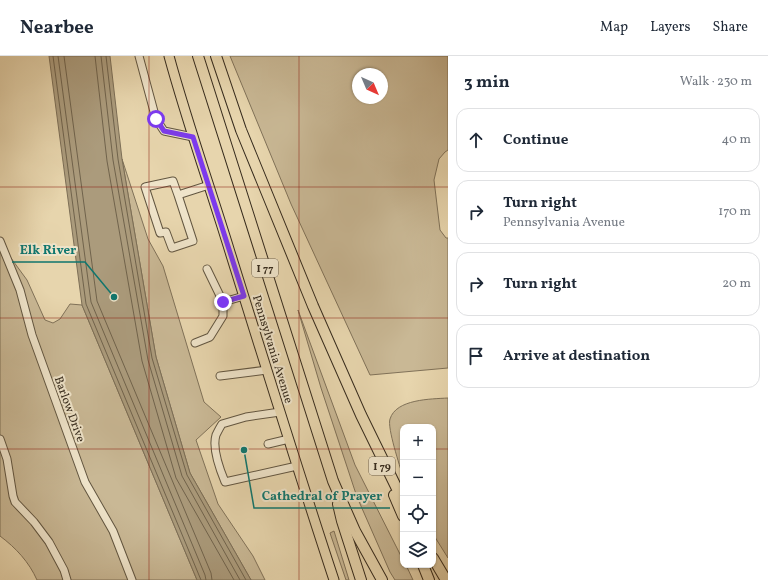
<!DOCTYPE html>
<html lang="en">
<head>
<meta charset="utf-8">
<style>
  body { margin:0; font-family:Vollkorn,serif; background:#f6f6f7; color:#1f2937 }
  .controls { position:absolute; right:12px; bottom:12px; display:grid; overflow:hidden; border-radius:8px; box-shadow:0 1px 3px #0004 }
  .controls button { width:36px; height:36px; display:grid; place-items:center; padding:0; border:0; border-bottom:1px solid #e0e1e3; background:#fff; color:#1f2937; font:20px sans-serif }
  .compass { position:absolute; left:352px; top:12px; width:36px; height:36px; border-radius:50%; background:#fff; box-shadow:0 1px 3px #0004; rotate:136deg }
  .stop { position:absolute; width:12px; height:12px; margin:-9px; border:3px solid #7c3aed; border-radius:50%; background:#fff }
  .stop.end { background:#7c3aed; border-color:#fff; box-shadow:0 1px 4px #0008 }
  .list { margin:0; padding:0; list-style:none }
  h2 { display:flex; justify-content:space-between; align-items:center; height:52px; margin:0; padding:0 16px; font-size:17px }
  h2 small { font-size:13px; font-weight:400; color:#747a83 }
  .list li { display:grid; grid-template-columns:26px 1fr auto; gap:12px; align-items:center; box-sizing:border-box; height:64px; margin:0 8px 8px; padding:0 8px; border:1px solid #e0e1e3; border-radius:12px }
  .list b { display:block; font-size:15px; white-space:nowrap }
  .list p { margin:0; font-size:13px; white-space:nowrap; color:#747a83 }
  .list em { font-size:13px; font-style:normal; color:#747a83 }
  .icon { flex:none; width:22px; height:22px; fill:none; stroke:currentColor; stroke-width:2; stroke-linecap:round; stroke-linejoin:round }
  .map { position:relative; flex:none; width:448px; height:524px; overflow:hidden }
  header { display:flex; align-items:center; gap:24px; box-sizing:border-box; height:56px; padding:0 20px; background:#fff; border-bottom:1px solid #e0e1e3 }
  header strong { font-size:19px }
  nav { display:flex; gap:22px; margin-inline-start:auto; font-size:14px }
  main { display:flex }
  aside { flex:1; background:#fff }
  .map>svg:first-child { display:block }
  .green { fill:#c9b895; stroke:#807259; fill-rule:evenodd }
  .water { fill:#ab9b7c; stroke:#7c6e56 }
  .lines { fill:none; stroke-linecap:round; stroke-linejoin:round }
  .shore { stroke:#70634c; stroke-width:1 }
  .minor-casing { stroke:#625641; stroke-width:9 }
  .major-casing { stroke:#362b1d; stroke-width:11 }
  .highway-casing { stroke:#362b1d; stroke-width:12 }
  .minor { stroke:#efe4ca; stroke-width:7 }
  .major { stroke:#e7d5ad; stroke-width:9 }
  .highway { stroke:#e7d5ad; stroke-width:10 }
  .route { stroke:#7c3aed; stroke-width:5 }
  .grid { fill:none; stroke:#8f2418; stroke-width:1; stroke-opacity:0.55 }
  .labels { text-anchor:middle; stroke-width:4; stroke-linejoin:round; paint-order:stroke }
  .shield { fill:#efe4ca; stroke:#6e6251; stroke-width:1 }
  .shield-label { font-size:11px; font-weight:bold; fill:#362b1d }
  .street-label { font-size:12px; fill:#362b1d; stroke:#efe4ca }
  .leader { fill:none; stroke:#0f766e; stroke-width:1.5 }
  .callout-dot { fill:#0f766e; stroke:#efe4ca; stroke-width:1.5 }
  .callout-label { font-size:13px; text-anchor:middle; font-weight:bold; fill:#0f766e; stroke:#efe4ca; stroke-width:4; stroke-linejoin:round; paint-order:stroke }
</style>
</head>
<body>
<header>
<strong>Nearbee</strong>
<nav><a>Map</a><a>Layers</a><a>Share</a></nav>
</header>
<main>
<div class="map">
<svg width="448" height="524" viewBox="0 0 448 524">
  <rect width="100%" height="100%" fill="#e7d5ad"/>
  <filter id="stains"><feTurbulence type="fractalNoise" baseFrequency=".005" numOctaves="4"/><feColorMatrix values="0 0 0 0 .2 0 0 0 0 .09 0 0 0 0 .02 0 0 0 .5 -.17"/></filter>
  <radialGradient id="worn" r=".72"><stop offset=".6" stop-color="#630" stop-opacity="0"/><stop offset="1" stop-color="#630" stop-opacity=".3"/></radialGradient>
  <g class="green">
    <path d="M230,0h218v94l-3,2 -6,7 -5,21 6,50 6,8h2v130l-78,7 -79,-171zM358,18h24v24h-24z"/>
    <path d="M122,103l26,80 15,27 41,136 17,15 -25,23 22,64 35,52 12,24h-14l-61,-107 -34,-116z"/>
    <path d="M0,187l27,37 18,40 8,3 7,-4 10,-15 12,1 115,275h-160c-8,-18 -21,-32 -37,-44z"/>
    <path d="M298,254l57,155 48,95v5h3l7,15h-18l-5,-8 -33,-75 -36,-109z"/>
    <path d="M448,342v160l-15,-24v-107h-30v50c-3,-11 -16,-49 -13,-58 6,-20 41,-20 58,-21z"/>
    <path d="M334,475l15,49h-3l-16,-47z"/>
  </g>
  <path class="water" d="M49,0h61l12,103 34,198 34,116 61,107h-54l-115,-275z"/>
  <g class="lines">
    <g class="shore">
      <path d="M53,0l33,248 115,276"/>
      <path d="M58,0l33,246 114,273 1,5"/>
      <path d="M64,0l33,245 114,272 1,7"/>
      <path d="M95,0l12,105 35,200 34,117 58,102"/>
      <path d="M101,0l12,104 35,200 34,116 58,104"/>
      <path d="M106,0l12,103 34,199 35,117 59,105"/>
    </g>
    <defs>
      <g id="minor">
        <path d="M139,0l17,63 8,12 29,6"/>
        <path d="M178,139l15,46 -21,7 -6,-16 -6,1 -15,-46 28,-6 5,14 31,-10"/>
        <path d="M0,185l20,49 12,45 53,147 28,49 19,49"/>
        <path d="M207,213l16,33 21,-6"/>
        <path d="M195,287l15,-6 13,-21v-14"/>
        <path d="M220,320l47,-6"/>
        <path d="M280,356l-34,5 -24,7c-2,3 -4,7 -6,11 -4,13 4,35 9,47l72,-16"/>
        <path d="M0,383l7,20 6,37 2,6 19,20 15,20 15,28 3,10"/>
        <path d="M268,388l21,-5"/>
      </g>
      <path id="major" d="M169,0c18,66 41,131 61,196 34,109 68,219 104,328"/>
      <g id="highway">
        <path d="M198,0l135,425 22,50 27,49"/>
        <path d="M216,0l25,74 72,176 48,109 42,86"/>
        <path d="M394,439l9,21"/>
        <path d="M338,448l4,17 19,59"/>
        <path d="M433,502l13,22"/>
        <path d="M423,509l6,15"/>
      </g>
    </defs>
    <use href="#minor" class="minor-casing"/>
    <use href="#major" class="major-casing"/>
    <use href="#highway" class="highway-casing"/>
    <use href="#minor" class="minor"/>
    <use href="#major" class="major"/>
    <use href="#highway" class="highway"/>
  </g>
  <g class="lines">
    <path class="route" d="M156,63l8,12 29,6 51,159 -21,6"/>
  </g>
  <path class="grid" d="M149,0v524M299,0v524M0,131h448M0,262h448M0,393h403M433,393h15"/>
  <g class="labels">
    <g class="shield">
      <rect x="252" y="203" width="26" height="18" rx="3"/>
      <rect x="369" y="401" width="26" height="18" rx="3"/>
    </g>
    <g class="shield-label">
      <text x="265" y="216">I 77</text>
      <text x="382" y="414">I 79</text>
    </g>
    <g class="street-label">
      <text transform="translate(273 293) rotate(73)" y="4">Pennsylvania Avenue</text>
      <text transform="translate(70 353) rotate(70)" y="4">Barlow Drive</text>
    </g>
  </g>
  <path class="leader" d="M114 241L85 206H12M244 394L254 452H390"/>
  <g class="callout-dot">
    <circle cx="114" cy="241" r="4"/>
    <circle cx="244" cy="394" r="4"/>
  </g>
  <g class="callout-label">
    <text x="48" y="198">Elk River</text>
    <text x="322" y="444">Cathedral of Prayer</text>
  </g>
  <rect width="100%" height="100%" filter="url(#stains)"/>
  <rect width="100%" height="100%" fill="url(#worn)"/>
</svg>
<div class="controls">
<button>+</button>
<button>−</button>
<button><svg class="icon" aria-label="locate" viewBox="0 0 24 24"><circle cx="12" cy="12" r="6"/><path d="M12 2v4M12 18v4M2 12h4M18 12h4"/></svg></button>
<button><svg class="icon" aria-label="layers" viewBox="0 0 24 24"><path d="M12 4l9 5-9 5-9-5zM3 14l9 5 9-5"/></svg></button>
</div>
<svg class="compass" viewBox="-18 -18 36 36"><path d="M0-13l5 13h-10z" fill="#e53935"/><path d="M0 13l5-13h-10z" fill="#747a83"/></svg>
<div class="stop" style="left:156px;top:63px"></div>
<div class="stop end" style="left:223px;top:246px"></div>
</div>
<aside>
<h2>3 min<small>Walk · 230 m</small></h2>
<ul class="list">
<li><svg class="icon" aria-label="ahead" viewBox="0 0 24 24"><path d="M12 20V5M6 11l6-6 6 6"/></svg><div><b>Continue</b></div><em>40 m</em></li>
<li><svg class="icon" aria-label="right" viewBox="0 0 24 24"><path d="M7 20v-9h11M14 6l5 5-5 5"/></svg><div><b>Turn right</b><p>Pennsylvania Avenue</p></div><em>170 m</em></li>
<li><svg class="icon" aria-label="right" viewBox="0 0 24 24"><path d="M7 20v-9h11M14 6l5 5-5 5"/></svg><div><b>Turn right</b></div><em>20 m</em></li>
<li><svg class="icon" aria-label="arrive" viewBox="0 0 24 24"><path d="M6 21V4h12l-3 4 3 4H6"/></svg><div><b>Arrive at destination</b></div></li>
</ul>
</aside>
</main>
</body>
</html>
